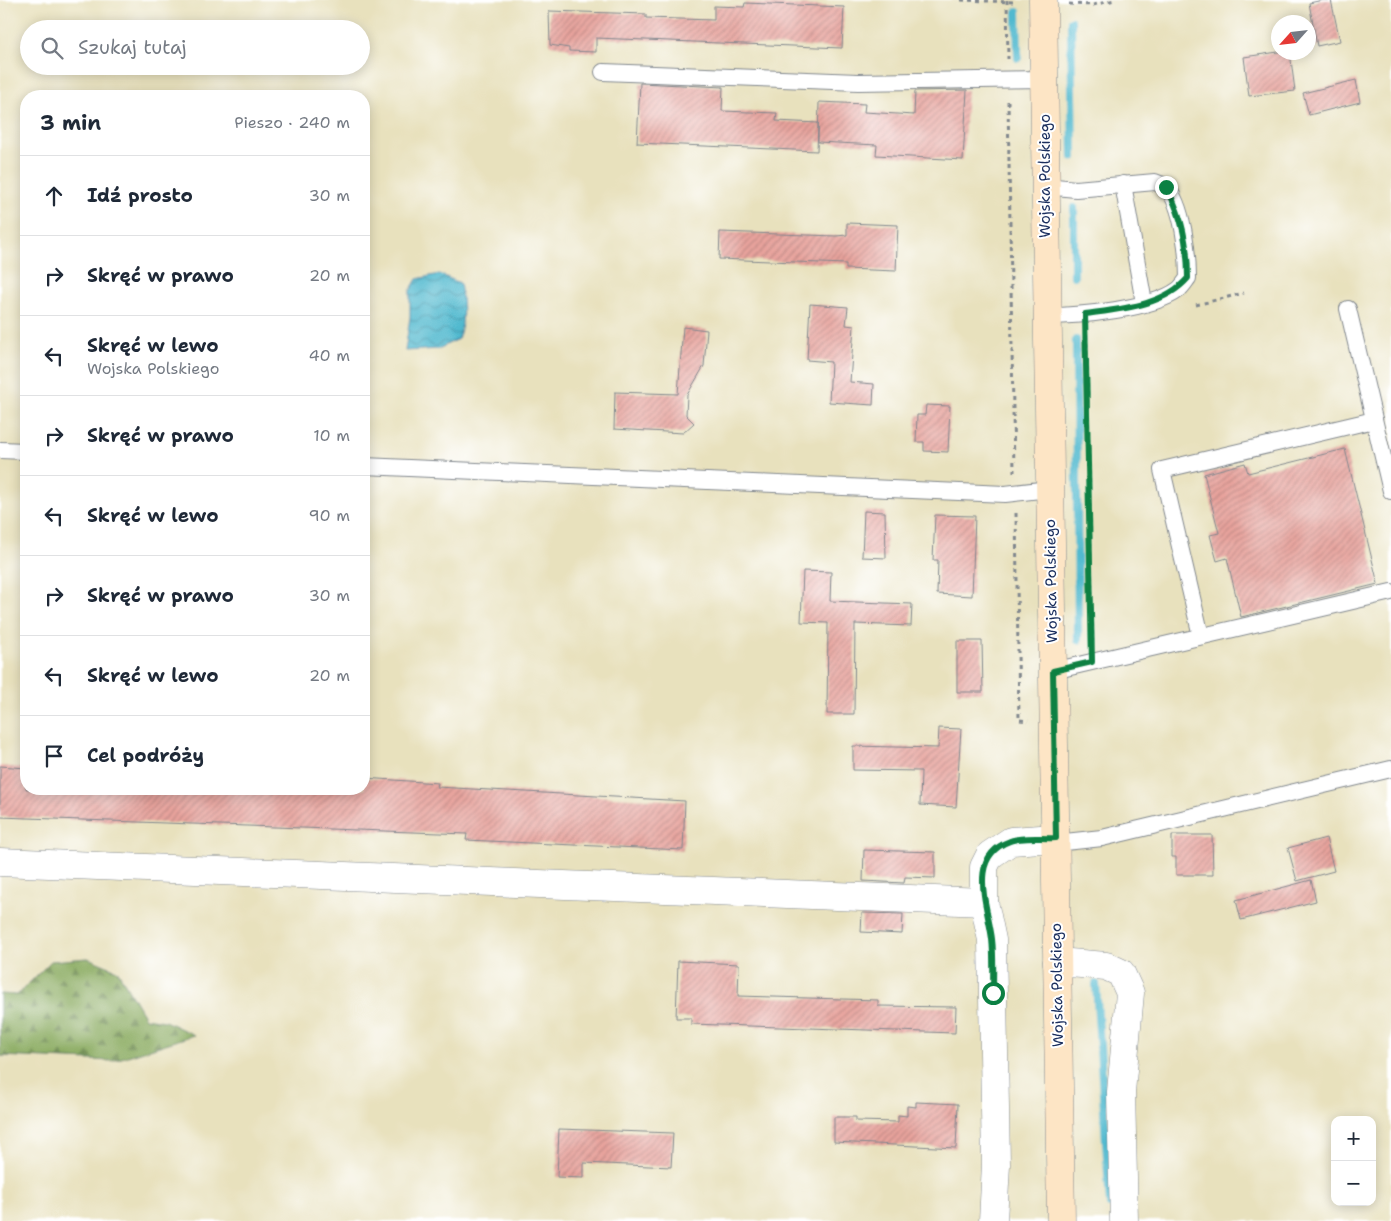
<!DOCTYPE html>
<html lang="pl">
<head>
<meta charset="utf-8">
<style>
  body { margin:0; font-family:"Shantell Sans",sans-serif; background:#f2f2f3; color:#1f2937 }
  .controls { position:absolute; right:15px; bottom:15px; display:grid; overflow:hidden; border-radius:10px; box-shadow:0 2px 12px #0003 }
  .controls button { width:45px; height:45px; display:grid; place-items:center; padding:0; border:0; border-bottom:1px solid #e0e1e3; background:#fff; color:#1f2937; font:25px sans-serif }
  .compass { position:absolute; left:1271px; top:15px; width:45px; height:45px; border-radius:50%; background:#fff; box-shadow:0 2px 12px #0003; rotate:243deg }
  .stop { position:absolute; width:15px; height:15px; margin:-11px; border:4px solid #0b8043; border-radius:50%; background:#fff }
  .stop.end { background:#0b8043; border-color:#fff; box-shadow:0 1px 5px #0008 }
  .list { margin:0; padding:0; list-style:none }
  h2 { display:flex; justify-content:space-between; align-items:center; height:65px; margin:0; padding:0 20px; font-size:21px }
  h2 small { font-size:16px; font-weight:400; color:#747a83 }
  .list li { display:grid; grid-template-columns:32px 1fr auto; gap:15px; align-items:center; box-sizing:border-box; height:80px; padding:0 20px; border-top:1px solid #e0e1e3 }
  .list b { display:block; font-size:19px; white-space:nowrap }
  .list p { margin:0; font-size:16px; white-space:nowrap; color:#747a83 }
  .list em { font-size:16px; font-style:normal; color:#747a83 }
  .icon { flex:none; width:28px; height:28px; fill:none; stroke:currentColor; stroke-width:2; stroke-linecap:round; stroke-linejoin:round }
  .map { position:relative; flex:none; width:1391px; height:1221px; overflow:hidden }
  .search { position:absolute; background:#fff; box-shadow:0 2px 12px #0003; left:20px; top:20px; width:350px; height:55px; display:flex; align-items:center; gap:12px; box-sizing:border-box; padding:0 18px; border-radius:28px; color:#747a83; font-size:19px }
  .panel { position:absolute; background:#fff; box-shadow:0 2px 12px #0003; left:20px; top:90px; width:350px; height:705px; border-radius:20px }
  .map>svg:first-child { display:block }
  .forest { fill:url(#forest-firs); stroke:#526d5f }
  .water { fill:url(#water-waves); stroke:#367496 }
  .lines { fill:none; stroke-linecap:round; stroke-linejoin:round }
  .stream { stroke:#51b9cf; stroke-width:8 }
  .building { fill:url(#building-hatch) }
  .service-casing { stroke:#82888e; stroke-width:18 }
  .minor-casing { stroke:#82888e; stroke-width:29 }
  .secondary-casing { stroke:#82888e; stroke-width:29 }
  .path { stroke:#82888e; stroke-width:3; stroke-dasharray:4 4; stroke-linecap:butt }
  .service { stroke:#fff; stroke-width:16 }
  .minor { stroke:#fff; stroke-width:28 }
  .secondary { stroke:#fde5c5; stroke-width:28 }
  .route { stroke:#0b8043; stroke-width:6 }
  .labels { text-anchor:middle; stroke-width:4; stroke-linejoin:round; paint-order:stroke }
  .street-label { font-size:15px; fill:#1b2f5e; stroke:#fff }
</style>
</head>
<body>
<div class="map">
<svg width="1391" height="1221" viewBox="0 0 1391 1221">
  <defs>
    <pattern id="forest-firs" width="22" height="20" patternUnits="userSpaceOnUse" patternTransform="scale(1.25)"><rect width="22" height="20" fill="#8aab60"/><path d="M5 1l3.5 6h-7zM16 11l3.5 6h-7z" fill="#708c52"/></pattern>
    <pattern id="water-waves" width="16" height="10" patternUnits="userSpaceOnUse" patternTransform="scale(1.25)"><rect width="16" height="10" fill="#51b9cf"/><path d="M0 5q4-4 8 0t8 0" fill="none" stroke="#4297ab"/></pattern>
    <pattern id="building-hatch" width="6" height="6" patternUnits="userSpaceOnUse" patternTransform="scale(1.25)"><rect width="6" height="6" fill="#e8a39c"/><path d="M-1 1l2-2M0 6l6-6M5 7l2-2" fill="none" stroke="#bb8582"/></pattern>
  </defs>
  <rect width="100%" height="100%" fill="#fff"/>
  <filter id="ink" filterUnits="userSpaceOnUse"><feTurbulence type="fractalNoise" baseFrequency=".02" numOctaves="2"/><feDisplacementMap in="SourceGraphic" scale="10" xChannelSelector="R" yChannelSelector="G"/><feConvolveMatrix kernelMatrix="1 2 1 2 8 2 1 2 1" color-interpolation-filters="sRGB"/></filter>
  <filter id="wash" filterUnits="userSpaceOnUse"><feTurbulence type="fractalNoise" baseFrequency=".0096" numOctaves="4" result="noise"/><feDisplacementMap in="SourceGraphic" scale="20" xChannelSelector="R" yChannelSelector="G"/><feGaussianBlur stdDeviation="1.12" result="paint"/><feColorMatrix in="noise" values="0 0 0 0 0 0 0 0 0 0 0 0 0 0 0 0 0 1.4 0 .05"/><feComposite in="paint" operator="in"/></filter>
  <g filter="url(#wash)">
    <rect width="100%" height="100%" fill="#e8e1bd"/>
    <path class="forest" d="M88,958l29,12 28,48 20,3 29,14 -82,26 -112,-5v-62l17,1 34,-34z"/>
    <path class="water" d="M439,274l21,9c3,20 5,37 -2,56l-20,10 -33,2 5,-34v-26l7,-12z"/>
    <g class="lines">
      <g class="stream">
        <path d="M1017,12l1,46"/>
        <path d="M1071,21l2,136"/>
        <path d="M1074,208v68"/>
        <path d="M1076,340l2,300"/>
        <path d="M1096,984l14,220"/>
      </g>
    </g>
    <g id="blocks">
      <g class="building">
        <path d="M1323,0h8l9,41 -23,5 -8,-43z"/>
        <path d="M745,3l99,4 -2,41 -246,-10v14l-27,-1v-3l-19,-3 -1,-34 97,3v4l68,2v-14l30,1z"/>
        <path d="M1278,52h12l5,39 -46,5 -5,-39z"/>
        <path d="M1356,80l4,22 -51,13 -6,-22z"/>
        <path d="M640,83l83,4 -1,24 55,2 -1,8 42,2 -1,28 -180,-8z"/>
        <path d="M967,90l-4,70 -87,-5 1,-10 -59,-3 1,-40 46,2 -1,8 50,3 1,-24z"/>
        <path d="M847,223l51,2 -2,46 -50,-2v-5l-127,-5 1,-27 116,4 11,-1z"/>
        <path d="M810,304l38,3 -2,18 8,1 -4,56 24,2 -1,21 -44,-3 2,-40 -24,-2z"/>
        <path d="M683,327l24,3 -3,36 -17,29 -1,20 8,8 -11,10 -69,-4 1,-37 63,2z"/>
        <path d="M926,405l24,1 -2,46 -24,-1v-9h-8l1,-27h8z"/>
        <path d="M1345,449l33,135 -137,33 -14,-59 -10,3 -7,-26 9,-2 -15,-59 41,-11 3,10z"/>
        <path d="M864,511l21,1 1,46 -24,-1z"/>
        <path d="M935,515l40,1 -3,80 -35,-2 1,-34h-5z"/>
        <path d="M803,571l28,1 -1,29 82,3 -1,22 -56,-2 -1,90h-27l1,-91 -27,-1z"/>
        <path d="M957,641h25l1,51h-26z"/>
        <path d="M939,728l22,1 -5,78 -36,-2 1,-34 -68,-1v-24l85,2z"/>
        <path d="M0,766l26,2v21h338v-11l74,5 -1,4 248,14 -2,49 -217,-10 1,-6 -467,-17z"/>
        <path d="M1172,835h40l1,40h-37v-18h-4z"/>
        <path d="M1326,838l8,33 -37,10 -9,-33z"/>
        <path d="M864,850l71,2v26l-30,-1 -1,6 -41,-2z"/>
        <path d="M1311,880l5,21 -75,19 -5,-20z"/>
        <path d="M862,913l41,1 -1,20 -41,-2z"/>
        <path d="M678,961l61,3 -1,32 140,4v6l78,1 -1,26 -264,-9v-6h-15z"/>
        <path d="M916,1102l42,2 -2,44 -122,-6v-25h22v4l42,1v-7l9,1v-10l9,1z"/>
        <path d="M559,1129l114,4 -2,34 -87,-4v15l-27,-1z"/>
      </g>
    </g>
  </g>
  <g filter="url(#ink)">
    <use href="#blocks" fill-opacity="0" stroke="#82888e" stroke-width="1"/>
    <g class="lines">
      <defs>
        <g id="service">
          <path d="M603,72l255,10 187,-3"/>
          <path d="M1123,184l21,119"/>
          <path d="M1045,186l31,3 79,-7c3,1 8,3 11,5 17,17 22,68 22,91 -3,4 -6,9 -10,12 -25,19 -99,26 -131,26"/>
          <path d="M1348,309l43,182"/>
          <path d="M0,450l26,1"/>
          <path d="M364,466l641,28 44,-5"/>
          <path d="M1201,636l-39,-166 212,-50"/>
          <path d="M1053,671l338,-79"/>
          <path d="M1056,843l46,-5 289,-69"/>
        </g>
        <g id="minor">
          <path d="M0,862l984,40"/>
          <path d="M1057,962l49,4 15,7 9,20 -9,99 3,129"/>
          <path d="M993,1221l3,-57 -4,-224 -8,-38v-35l6,-12 21,-14 45,-3"/>
        </g>
        <path id="secondary" d="M1043,0l18,1221"/>
      </defs>
      <use href="#service" class="service-casing"/>
      <use href="#minor" class="minor-casing"/>
      <use href="#secondary" class="secondary-casing"/>
      <g class="path">
        <path d="M961,0l54,2"/>
        <path d="M1007,0l1,59"/>
        <path d="M1069,4l24,1 22,-5"/>
        <path d="M1008,101l6,371"/>
        <path d="M1196,305l48,-12"/>
        <path d="M1086,335l6,306"/>
        <path d="M1016,513l3,207 9,1"/>
      </g>
      <use href="#service" class="service"/>
      <use href="#minor" class="minor"/>
      <use href="#secondary" class="secondary"/>
    </g>
  </g>
  <g class="lines" filter="url(#ink)">
    <path class="route" d="M993,993c0,-18 1,-36 -1,-54 -4,-33 -26,-82 18,-98 13,-5 31,-2 46,-3l-3,-167 39,-9 -7,-348c35,-5 79,-8 103,-36 0,-31 -6,-64 -22,-91"/>
  </g>
  <g class="labels">
    <g class="street-label">
      <text transform="translate(1045 176) rotate(-90)" y="5">Wojska Polskiego</text>
      <text transform="translate(1051 581) rotate(-91)" y="5">Wojska Polskiego</text>
      <text transform="translate(1057 985) rotate(-91)" y="5">Wojska Polskiego</text>
    </g>
  </g>
</svg>
<div class="controls">
<button>+</button>
<button>−</button>
</div>
<svg class="compass" viewBox="-18 -18 36 36"><path d="M0-13l5 13h-10z" fill="#e53935"/><path d="M0 13l5-13h-10z" fill="#747a83"/></svg>
<div class="stop" style="left:993px;top:993px"></div>
<div class="stop end" style="left:1166px;top:187px"></div>
<div class="search"><svg class="icon" aria-label="search" viewBox="0 0 24 24"><circle cx="10" cy="10" r="6"/><path d="M15 15l6 6"/></svg>Szukaj tutaj</div>
<section class="panel">
<h2>3 min<small>Pieszo · 240 m</small></h2>
<ul class="list">
<li><svg class="icon" aria-label="ahead" viewBox="0 0 24 24"><path d="M12 20V5M6 11l6-6 6 6"/></svg><div><b>Idź prosto</b></div><em>30 m</em></li>
<li><svg class="icon" aria-label="right" viewBox="0 0 24 24"><path d="M7 20v-9h11M14 6l5 5-5 5"/></svg><div><b>Skręć w prawo</b></div><em>20 m</em></li>
<li><svg class="icon" aria-label="left" viewBox="0 0 24 24"><path d="M17 20v-9H6M10 6l-5 5 5 5"/></svg><div><b>Skręć w lewo</b><p>Wojska Polskiego</p></div><em>40 m</em></li>
<li><svg class="icon" aria-label="right" viewBox="0 0 24 24"><path d="M7 20v-9h11M14 6l5 5-5 5"/></svg><div><b>Skręć w prawo</b></div><em>10 m</em></li>
<li><svg class="icon" aria-label="left" viewBox="0 0 24 24"><path d="M17 20v-9H6M10 6l-5 5 5 5"/></svg><div><b>Skręć w lewo</b></div><em>90 m</em></li>
<li><svg class="icon" aria-label="right" viewBox="0 0 24 24"><path d="M7 20v-9h11M14 6l5 5-5 5"/></svg><div><b>Skręć w prawo</b></div><em>30 m</em></li>
<li><svg class="icon" aria-label="left" viewBox="0 0 24 24"><path d="M17 20v-9H6M10 6l-5 5 5 5"/></svg><div><b>Skręć w lewo</b></div><em>20 m</em></li>
<li><svg class="icon" aria-label="arrive" viewBox="0 0 24 24"><path d="M6 21V4h12l-3 4 3 4H6"/></svg><div><b>Cel podróży</b></div></li>
</ul>
</section>
</div>
</body>
</html>
